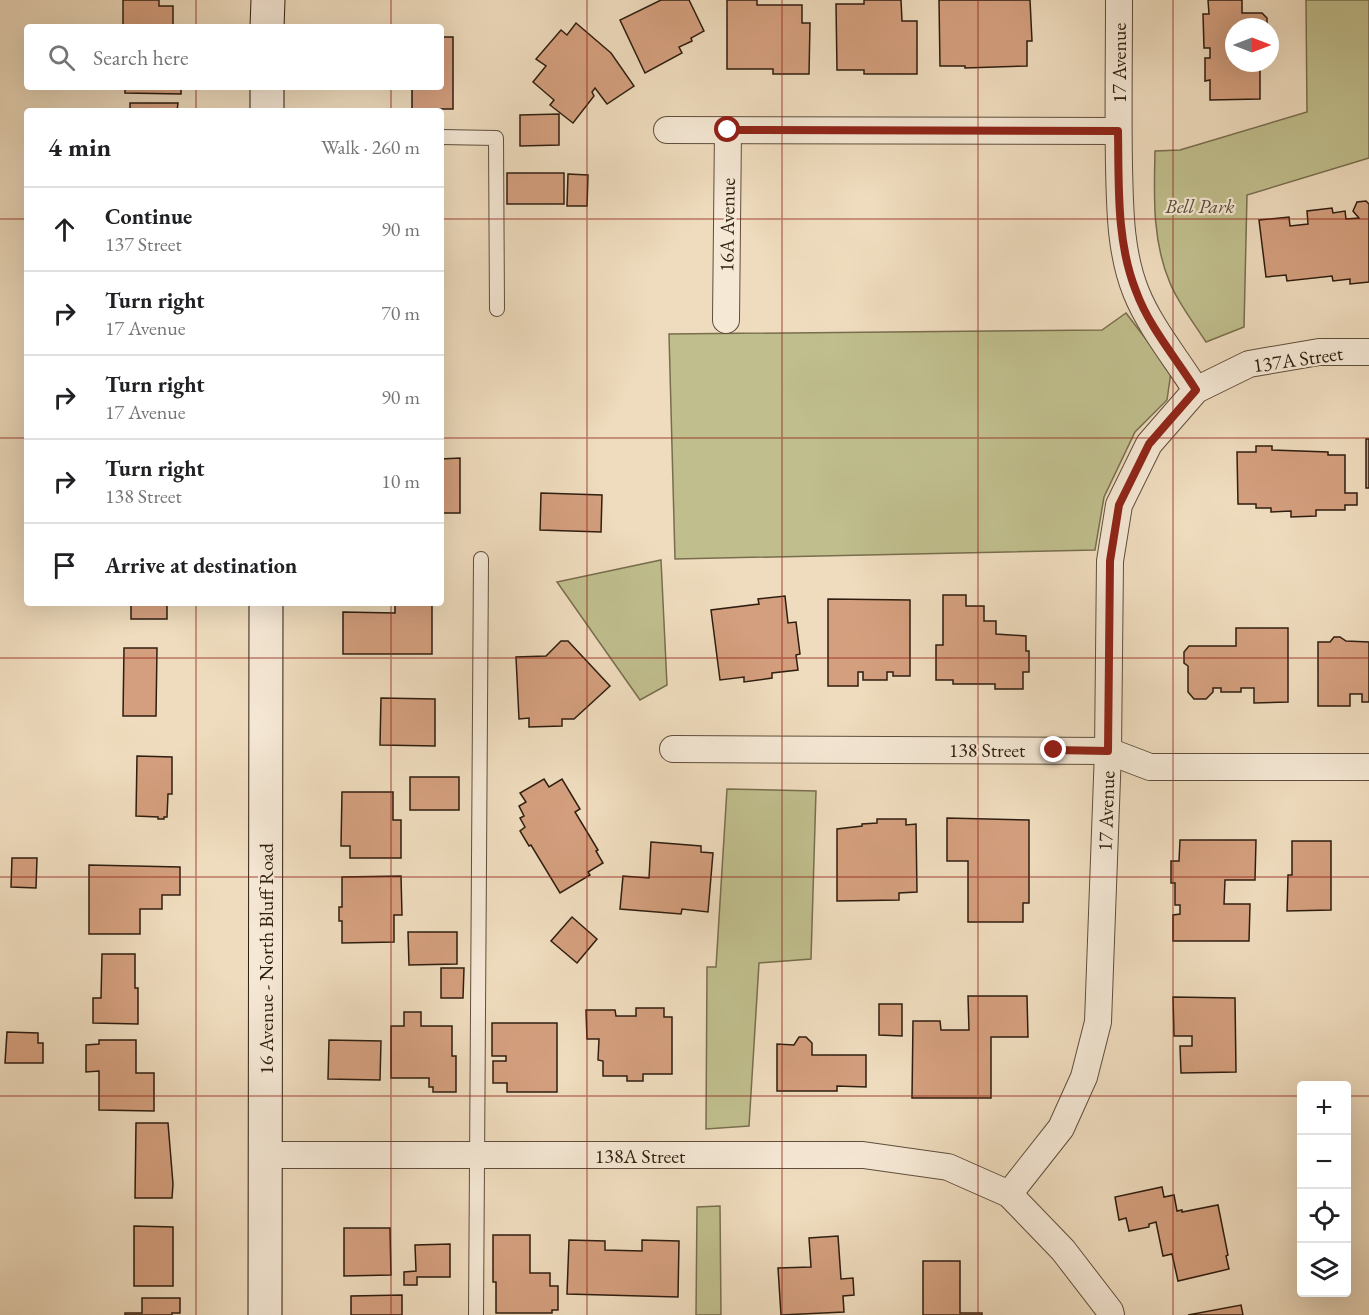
<!DOCTYPE html>
<html lang="en">
<head>
<meta charset="utf-8">
<style>
  body { margin:0; font-family:"EB Garamond",serif; background:#f2f2f2; color:#202124 }
  .controls { position:absolute; right:18px; bottom:18px; display:grid; overflow:hidden; border-radius:6px; box-shadow:0 6px 24px #0002 }
  .controls button { width:54px; height:54px; display:grid; place-items:center; padding:0; border:0; border-bottom:2px solid #e0e0e0; background:#fff; color:#202124; font:30px sans-serif }
  .compass { position:absolute; left:1225px; top:18px; width:54px; height:54px; border-radius:50%; background:#fff; box-shadow:0 6px 24px #0002; rotate:90deg }
  .stop { position:absolute; width:18px; height:18px; margin:-14px; border:4px solid #8f2418; border-radius:50%; background:#fff }
  .stop.end { background:#8f2418; border-color:#fff; box-shadow:0 2px 6px #0008 }
  .list { margin:0; padding:0; list-style:none }
  h2 { display:flex; justify-content:space-between; align-items:center; height:78px; margin:0; padding:0 24px; font-size:26px }
  h2 small { font-size:20px; font-weight:400; color:#757577 }
  .list li { display:grid; grid-template-columns:39px 1fr auto; gap:18px; align-items:center; box-sizing:border-box; height:84px; padding:0 24px; border-top:2px solid #e0e0e0 }
  .list b { display:block; font-size:22px; white-space:nowrap }
  .list p { margin:0; font-size:20px; white-space:nowrap; color:#757577 }
  .list em { font-size:20px; font-style:normal; color:#757577 }
  .icon { flex:none; width:33px; height:33px; fill:none; stroke:currentColor; stroke-width:2; stroke-linecap:round; stroke-linejoin:round }
  .map { position:relative; flex:none; width:1369px; height:1315px; overflow:hidden }
  .search { position:absolute; background:#fff; box-shadow:0 6px 24px #0002; left:24px; top:24px; width:420px; height:66px; display:flex; align-items:center; gap:15px; box-sizing:border-box; padding:0 21px; border-radius:6px; color:#757577; font-size:22px }
  .panel { position:absolute; background:#fff; box-shadow:0 6px 24px #0002; left:24px; top:108px; width:420px; height:498px; border-radius:6px }
  .map>svg:first-child { display:block }
  .green { fill:#c0be8d; stroke:#786e4e; stroke-width:1.5 }
  .building { fill:#d49f7e; stroke:#2f1e10; stroke-width:1.5 }
  .lines { fill:none; stroke-linecap:round; stroke-linejoin:round }
  .service-casing { stroke:#5f4e3c; stroke-width:16 }
  .minor-casing { stroke:#5f4e3c; stroke-width:28 }
  .secondary-casing { stroke:#2f1e10; stroke-width:35 }
  .service { stroke:#f5e8d5; stroke-width:14 }
  .minor { stroke:#f5e8d5; stroke-width:26 }
  .secondary { stroke:#f5e8d5; stroke-width:33 }
  .route { stroke:#8f2418; stroke-width:8 }
  .grid { fill:none; stroke:#8f2418; stroke-width:1.5; stroke-opacity:0.55 }
  .labels { text-anchor:middle; stroke-width:4.5; stroke-linejoin:round; paint-order:stroke }
  .street-label { font-size:20px; fill:#2f1e10; stroke:#f5e8d5 }
  .park-label { font-size:20px; font-style:italic; fill:#5a4e36; stroke:#f5e8d5 }
</style>
</head>
<body>
<div class="map">
<svg width="1369" height="1315" viewBox="0 0 1369 1315">
  <rect width="100%" height="100%" fill="#efdcbe"/>
  <filter id="stains"><feTurbulence type="fractalNoise" baseFrequency=".00333" numOctaves="4"/><feColorMatrix values="0 0 0 0 .2 0 0 0 0 .09 0 0 0 0 .02 0 0 0 .5 -.17"/></filter>
  <radialGradient id="worn" r=".72"><stop offset=".6" stop-color="#630" stop-opacity="0"/><stop offset="1" stop-color="#630" stop-opacity=".3"/></radialGradient>
  <g class="green">
    <path d="M1306,0h63v158l-122,37 -3,132 -38,15c-12,-19 -28,-39 -36,-59 -18,-42 -16,-87 -15,-132l25,-1 127,-38z"/>
    <path d="M1126,313l45,59 -4,28 -32,32 -31,65 -9,53 -420,9 -6,-225 433,-4z"/>
    <path d="M661,560l6,125 -27,15 -83,-118z"/>
    <path d="M727,789l89,2 -5,168 -52,4 -10,163 -43,3 1,-162h9z"/>
    <path d="M720,1206l1,109h-25l1,-108z"/>
  </g>
  <g class="building">
    <path d="M123,0h36v6h14v21h-50z"/>
    <path d="M661,0h28l15,31 -13,7 1,3 -13,6 3,6 -37,20 -25,-53z"/>
    <path d="M727,0h30v5h45v18h8l-1,51h-36v-5h-46z"/>
    <path d="M864,0h37l1,21h15v53h-53v-4h-27l-1,-66h28z"/>
    <path d="M939,0h91l2,41h-5v25l-62,2v-2h-25z"/>
    <path d="M1208,0h34v13h20l5,5v9h-33v36h26v36l-50,1v-20l-5,1v-23h5v-10h-6l-1,-34h6z"/>
    <path d="M576,23l35,30 23,33 -27,18 -12,-16 -3,4 2,4 -21,27 -23,-18 4,-5 -21,-18 13,-16 -10,-7 25,-29 6,5z"/>
    <path d="M441,37h12v72h-41v-22h29z"/>
    <path d="M125,87h56v7l-56,-1z"/>
    <path d="M130,103h48l-1,8h-47z"/>
    <path d="M559,114v31l-39,1v-31z"/>
    <rect x="507" y="173" width="57" height="31"/>
    <path d="M568,174l20,1 -1,31h-20z"/>
    <path d="M1366,201l3,3v78l-19,2v-5l-17,2 -1,-5 -45,5 -1,-6 -20,2 -7,-57 30,-3 1,9 18,-2 -1,-13 25,-3 1,5 12,-2 1,8 13,-1 -6,-7 4,-9z"/>
    <rect x="1366" y="439" width="3" height="49"/>
    <path d="M1256,446h16v4l56,2v3h17v38h12v12h-12v5h-29v6l-25,1v-6l-20,1v-4h-15v-4h-18l-1,-52h19z"/>
    <path d="M460,458v55h-19v-54z"/>
    <path d="M541,493l61,2 -1,37 -61,-2z"/>
    <path d="M943,595h23v11h18v15h12v13l30,2v15h3v21h-6v17h-28v-5h-42v-4h-17v-35h7z"/>
    <path d="M785,596l3,27 8,-1 4,32 -4,1 2,15 -26,3v5l-28,4v-5l-24,3 -9,-70 48,-6 -1,-5z"/>
    <path d="M828,599l82,1v76h-17v-4h-6v8h-24v-8h-5v14h-30z"/>
    <rect x="131" y="603" width="36" height="16"/>
    <path d="M395,603h37v51h-89v-42l52,1z"/>
    <path d="M1236,628h52v74l-34,1v-15h-13v4h-20v-4h-8v4l-7,7h-12l-6,-7v-26l-4,-3v-11l5,-6h47z"/>
    <path d="M1334,637h6l6,4 23,1v60h-7v-8h-12v12h-32v-64h12z"/>
    <path d="M561,641h7l42,45 -36,33h-12v7l-33,1v-9l-10,1 -3,-62 30,-1z"/>
    <path d="M124,648h33l-1,68h-33z"/>
    <path d="M381,698l54,1v47l-55,-1z"/>
    <path d="M137,756l35,1v37h-4l-1,23h-3v2h-6v-2l-22,-1z"/>
    <rect x="410" y="777" width="49" height="33"/>
    <path d="M544,779l5,8 13,-8 18,30 -5,3 23,38 -2,1 7,12 -15,9 2,3 -30,18 -29,-48 -2,1 -9,-15 5,-4 -5,-9 4,-2 -5,-10 7,-4 -6,-9z"/>
    <path d="M342,792h51v28h8v38h-51v-12h-9z"/>
    <path d="M947,818l82,2v83h-6v19h-55v-61h-21z"/>
    <path d="M877,819h29v6l10,-1 1,68 -18,1v7l-62,1v-72l25,-3v-2l15,-1z"/>
    <path d="M1180,840h76l-1,40h-30l-1,24h26l-1,37h-76v-26l7,-1v-9h-5v-22h-4v-22h8z"/>
    <path d="M1292,841h39v69l-44,1 1,-36h4z"/>
    <path d="M651,842l50,4v6l12,1 -5,59 -26,-3 -1,5 -61,-5 3,-33 26,2z"/>
    <path d="M12,858h25l-1,30 -25,-1z"/>
    <path d="M89,865l91,2v28h-18v14h-22v25h-51z"/>
    <path d="M401,876l1,39h-8v27l-52,1v-22h-3v-14h3v-30z"/>
    <path d="M572,917l25,22 -20,24 -26,-22z"/>
    <path d="M408,932h49v32l-48,1z"/>
    <path d="M102,954h33v34h3v36l-45,-1v-25h8z"/>
    <path d="M441,968h23l-1,30h-22z"/>
    <path d="M968,996h59l1,41h-37v61h-79l1,-77h27l1,9h28z"/>
    <path d="M1173,997l62,1 1,74 -55,1 -1,-27h12v-10h-18z"/>
    <path d="M879,1004h23v32l-23,-1z"/>
    <path d="M636,1008h28v9h8v57h-29v7h-16v-5h-24v-15l-5,-1 1,-21h-12l-1,-29h29l1,6h20z"/>
    <path d="M404,1012h17v14h31v30h4v36h-23v-5h-4v-9h-38v-52h13z"/>
    <path d="M492,1023h65v69h-50v-9h-14v-22h13v-5h-14z"/>
    <path d="M7,1032l31,1v10h5v20h-38z"/>
    <path d="M799,1037h7l6,6v12h54v32l-29,-1v5h-60v-47l17,1z"/>
    <path d="M99,1040h37v33h18v38l-55,-1v-39l-13,1v-27l13,-1z"/>
    <path d="M329,1040l52,1 -1,39 -52,-1z"/>
    <path d="M136,1123h32l5,61 -1,14h-37z"/>
    <path d="M1162,1187l2,10 10,-2 3,16 5,-1v2l36,-7 10,50 -2,1 3,13 -51,12 -6,-27 -9,2 -7,-34 -7,2v3l-20,4 -3,-13 -7,2 -4,-23z"/>
    <path d="M134,1226l39,1v59h-39z"/>
    <path d="M344,1228h46l1,47 -47,1z"/>
    <path d="M493,1235h37v38h20v13h8v24h-6v3h-56v-31h-3z"/>
    <path d="M838,1236l3,43 12,-1 1,17 -11,1 1,16 -63,3 -3,-47 33,-1 -2,-29z"/>
    <path d="M569,1240l36,1v9l37,1v-11l37,1 -1,56 -111,-3z"/>
    <path d="M450,1244v33h-33v8h-13v-13l12,-1 -1,-26z"/>
    <path d="M923,1261h37v52h22v2h-59z"/>
    <path d="M402,1295v20h-51v-19z"/>
    <path d="M142,1298h38v15h-8v2h-47v-2h17z"/>
    <path d="M1241,1305l2,10h-55z"/>
  </g>
  <g class="lines">
    <defs>
      <g id="service">
        <path d="M441,137l55,1 1,171"/>
        <path d="M476,1315l5,-756"/>
      </g>
      <g id="minor">
        <path d="M1119,0c0,55 -1,110 0,166 1,42 1,86 17,126 14,35 40,66 60,98"/>
        <path d="M667,130l451,1"/>
        <path d="M726,320l2,-190"/>
        <path d="M673,749l435,2 42,16h219"/>
        <path d="M265,1155h598l85,12 61,27 54,56 47,61 1,4"/>
        <path d="M1009,1194l52,-66 23,-51 14,-55 10,-271 2,-190 9,-56 30,-61 47,-54 53,-26 70,-12h50"/>
      </g>
      <g id="secondary">
        <path d="M267,27l1,-27"/>
        <path d="M267,111v-24"/>
        <path d="M265,1315l1,-712"/>
      </g>
    </defs>
    <use href="#service" class="service-casing"/>
    <use href="#minor" class="minor-casing"/>
    <use href="#secondary" class="secondary-casing"/>
    <use href="#service" class="service"/>
    <use href="#minor" class="minor"/>
    <use href="#secondary" class="secondary"/>
  </g>
  <g class="lines">
    <path class="route" d="M728,130l390,1c1,53 -2,110 18,160 13,36 40,67 60,99l-47,54 -30,61 -9,56 -2,190 -54,-1"/>
  </g>
  <path class="grid" d="M196,0v27M391,0v27M587,0v1315M782,0v1315M978,0v1315M1173,0v1315M196,87v24M391,87v24M0,219h27M441,219h928M0,438h27M441,438h928M196,603v712M391,603v712M0,658h1369M0,877h1369M0,1096h1302M1346,1096h23"/>
  <g class="labels">
    <g class="street-label">
      <text transform="translate(1119 63) rotate(-90)" y="7">17 Avenue</text>
      <text transform="translate(727 225) rotate(-89)" y="7">16A Avenue</text>
      <text transform="translate(1298 359) rotate(-8)" y="7">137A Street</text>
      <text x="987" y="757">138 Street</text>
      <text transform="translate(1106 811) rotate(-88)" y="7">17 Avenue</text>
      <text transform="translate(266 959) rotate(-90)" y="7">16 Avenue - North Bluff Road</text>
      <text x="640" y="1163">138A Street</text>
    </g>
    <g class="park-label">
      <text x="1200" y="213">Bell Park</text>
    </g>
  </g>
  <rect width="100%" height="100%" filter="url(#stains)"/>
  <rect width="100%" height="100%" fill="url(#worn)"/>
</svg>
<div class="controls">
<button>+</button>
<button>−</button>
<button><svg class="icon" aria-label="locate" viewBox="0 0 24 24"><circle cx="12" cy="12" r="6"/><path d="M12 2v4M12 18v4M2 12h4M18 12h4"/></svg></button>
<button><svg class="icon" aria-label="layers" viewBox="0 0 24 24"><path d="M12 4l9 5-9 5-9-5zM3 14l9 5 9-5"/></svg></button>
</div>
<svg class="compass" viewBox="-18 -18 36 36"><path d="M0-13l5 13h-10z" fill="#e53935"/><path d="M0 13l5-13h-10z" fill="#757577"/></svg>
<div class="stop" style="left:728px;top:130px"></div>
<div class="stop end" style="left:1054px;top:750px"></div>
<div class="search"><svg class="icon" aria-label="search" viewBox="0 0 24 24"><circle cx="10" cy="10" r="6"/><path d="M15 15l6 6"/></svg>Search here</div>
<section class="panel">
<h2>4 min<small>Walk · 260 m</small></h2>
<ul class="list">
<li><svg class="icon" aria-label="ahead" viewBox="0 0 24 24"><path d="M12 20V5M6 11l6-6 6 6"/></svg><div><b>Continue</b><p>137 Street</p></div><em>90 m</em></li>
<li><svg class="icon" aria-label="right" viewBox="0 0 24 24"><path d="M7 20v-9h11M14 6l5 5-5 5"/></svg><div><b>Turn right</b><p>17 Avenue</p></div><em>70 m</em></li>
<li><svg class="icon" aria-label="right" viewBox="0 0 24 24"><path d="M7 20v-9h11M14 6l5 5-5 5"/></svg><div><b>Turn right</b><p>17 Avenue</p></div><em>90 m</em></li>
<li><svg class="icon" aria-label="right" viewBox="0 0 24 24"><path d="M7 20v-9h11M14 6l5 5-5 5"/></svg><div><b>Turn right</b><p>138 Street</p></div><em>10 m</em></li>
<li><svg class="icon" aria-label="arrive" viewBox="0 0 24 24"><path d="M6 21V4h12l-3 4 3 4H6"/></svg><div><b>Arrive at destination</b></div></li>
</ul>
</section>
</div>
</body>
</html>
